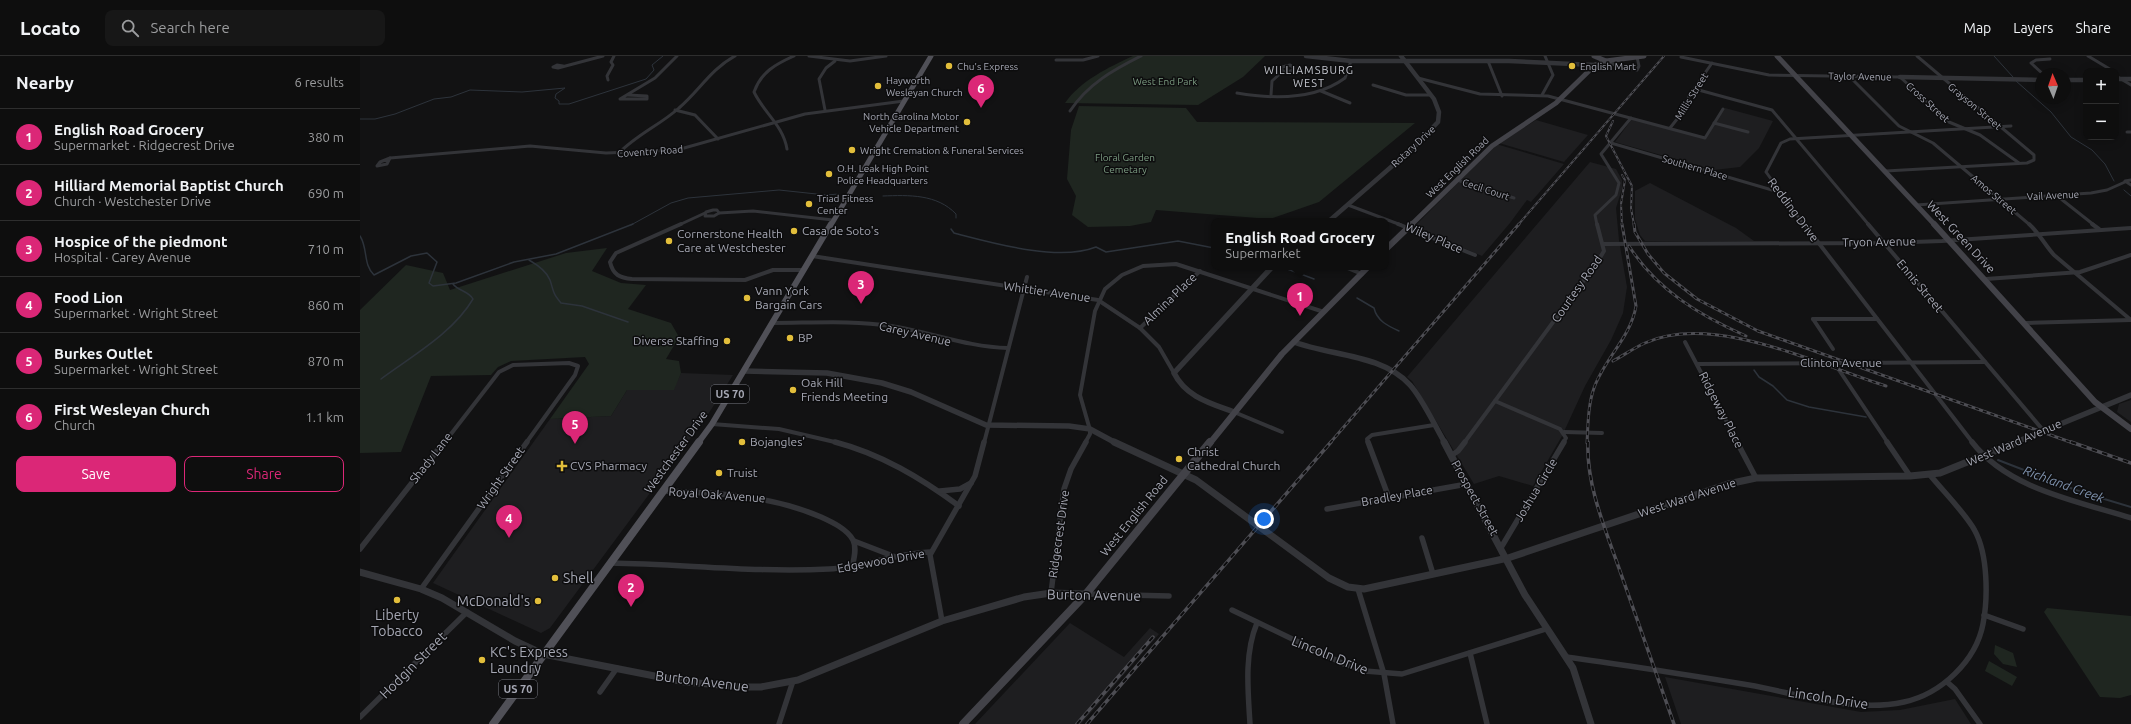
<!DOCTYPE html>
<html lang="en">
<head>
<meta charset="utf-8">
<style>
  body { margin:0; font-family:Ubuntu,sans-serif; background:#171717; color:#f1f3f6 }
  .controls { position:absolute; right:12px; top:12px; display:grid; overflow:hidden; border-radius:8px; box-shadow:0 2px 10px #0003 }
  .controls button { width:36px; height:36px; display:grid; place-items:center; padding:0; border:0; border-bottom:1px solid #2e2e2e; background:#0e0e0e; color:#f1f3f6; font:20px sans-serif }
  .compass { position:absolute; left:1675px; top:12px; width:36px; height:36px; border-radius:50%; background:#0e0e0e; box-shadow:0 2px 10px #0003; rotate:358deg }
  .you { position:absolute; left:904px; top:463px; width:14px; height:14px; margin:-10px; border:3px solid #fff; border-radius:50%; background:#1a73e8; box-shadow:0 0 0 6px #1a73e833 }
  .badge { display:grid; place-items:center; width:26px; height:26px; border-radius:50%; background:#db2777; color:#fff; font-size:13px; font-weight:700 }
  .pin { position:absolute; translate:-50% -33px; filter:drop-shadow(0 1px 2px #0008) }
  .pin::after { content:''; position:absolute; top:21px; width:14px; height:12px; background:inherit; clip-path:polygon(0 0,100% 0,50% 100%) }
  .popup { position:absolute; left:851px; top:162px; width:178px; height:52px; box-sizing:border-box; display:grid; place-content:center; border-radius:8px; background:#0e0e0e; filter:drop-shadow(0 1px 3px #0005); font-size:13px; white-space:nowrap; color:#9b9c9e }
  .popup b { font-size:15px; color:#f1f3f6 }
  .popup::after { content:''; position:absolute; left:50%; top:100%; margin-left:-8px; border:8px solid transparent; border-top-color:#0e0e0e }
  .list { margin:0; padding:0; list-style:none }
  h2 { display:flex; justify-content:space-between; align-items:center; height:52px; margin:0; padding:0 16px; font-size:17px }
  h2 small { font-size:13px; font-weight:400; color:#9b9c9e }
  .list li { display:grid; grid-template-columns:26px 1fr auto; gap:12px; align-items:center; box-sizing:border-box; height:56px; padding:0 16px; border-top:1px solid #2e2e2e }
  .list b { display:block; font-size:15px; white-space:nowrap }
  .list p { margin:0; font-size:13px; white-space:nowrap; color:#9b9c9e }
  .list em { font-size:13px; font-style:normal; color:#9b9c9e }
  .actions { display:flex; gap:8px; padding:12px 16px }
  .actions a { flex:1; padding:9px 0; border:1px solid #db2777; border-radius:8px; text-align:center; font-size:14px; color:#db2777 }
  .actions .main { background:#db2777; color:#fff }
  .icon { flex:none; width:22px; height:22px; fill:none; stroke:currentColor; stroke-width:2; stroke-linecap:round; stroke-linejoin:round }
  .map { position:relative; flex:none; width:1771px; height:668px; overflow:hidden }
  header { display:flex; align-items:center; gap:24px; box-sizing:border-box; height:56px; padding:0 20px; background:#0e0e0e; border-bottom:1px solid #2e2e2e }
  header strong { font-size:19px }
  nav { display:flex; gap:22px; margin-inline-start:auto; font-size:14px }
  .search { width:280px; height:36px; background:#171717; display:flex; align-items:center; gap:10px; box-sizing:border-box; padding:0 14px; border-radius:8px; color:#9b9c9e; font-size:15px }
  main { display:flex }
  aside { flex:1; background:#0e0e0e }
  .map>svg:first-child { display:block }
  .built { fill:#1e1e20 }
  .green { fill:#1f2620 }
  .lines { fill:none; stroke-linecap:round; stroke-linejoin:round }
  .stream-far2 { stroke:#2d333b; stroke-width:1 }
  .stream-far1 { stroke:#2d333b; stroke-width:1.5 }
  .stream { stroke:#2d333b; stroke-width:2 }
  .minor-far2 { stroke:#333438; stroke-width:3 }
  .minor-far1 { stroke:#333438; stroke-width:4 }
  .minor { stroke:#333438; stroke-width:5.5 }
  .tertiary-far2 { stroke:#333438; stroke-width:4.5 }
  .tertiary-far1 { stroke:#333438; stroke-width:5.5 }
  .tertiary { stroke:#333438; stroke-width:7 }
  .secondary-far2 { stroke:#424248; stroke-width:5 }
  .secondary-far1 { stroke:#424248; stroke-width:6 }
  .secondary { stroke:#424248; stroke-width:8 }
  .primary-far2 { stroke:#505057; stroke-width:5 }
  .primary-far1 { stroke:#505057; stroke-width:6 }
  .primary { stroke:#505057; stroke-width:8 }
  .rail-far2-casing { stroke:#4d4d53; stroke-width:2 }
  .rail-far1-casing { stroke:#4d4d53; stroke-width:3 }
  .rail-casing { stroke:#4d4d53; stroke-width:3.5 }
  .rail-far2 { stroke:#0d0d0e; stroke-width:1; stroke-dasharray:3; stroke-linecap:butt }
  .rail-far1 { stroke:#0d0d0e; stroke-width:1.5; stroke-dasharray:4; stroke-linecap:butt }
  .rail { stroke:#0d0d0e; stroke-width:2; stroke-dasharray:5.5; stroke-linecap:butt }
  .poi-dot { fill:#e2be3b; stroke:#0d0d0e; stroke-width:1.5 }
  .labels { text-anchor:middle; stroke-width:3; stroke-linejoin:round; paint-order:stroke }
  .far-poi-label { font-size:10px; fill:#a5a7b3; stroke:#0d0d0e; text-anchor:start }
  .far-street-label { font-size:10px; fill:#a5a7b3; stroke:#0d0d0e }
  .far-park-label { font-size:10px; fill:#7d9d83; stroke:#0d0d0e }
  .far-neighbourhood-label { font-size:11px; letter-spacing:1px; fill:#c5c7cf; stroke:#0d0d0e }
  .shield { fill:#0d0d0e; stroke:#777982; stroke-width:1 }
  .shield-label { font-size:11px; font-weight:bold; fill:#a5a7b3 }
  .street-label { font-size:12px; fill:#a5a7b3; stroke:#0d0d0e }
  .poi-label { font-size:12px; fill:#a5a7b3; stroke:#0d0d0e; text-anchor:start }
  .water-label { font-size:13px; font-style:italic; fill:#7e91ac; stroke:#0d0d0e }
  .near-poi-label { font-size:14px; fill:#a5a7b3; stroke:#0d0d0e; text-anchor:start }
  .near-street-label { font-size:14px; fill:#a5a7b3; stroke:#0d0d0e }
</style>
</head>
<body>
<header>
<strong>Locato</strong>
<div class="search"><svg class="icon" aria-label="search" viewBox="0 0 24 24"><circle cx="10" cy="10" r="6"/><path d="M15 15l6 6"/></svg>Search here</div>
<nav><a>Map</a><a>Layers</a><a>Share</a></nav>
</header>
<main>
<aside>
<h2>Nearby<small>6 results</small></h2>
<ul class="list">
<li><span class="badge">1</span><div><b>English Road Grocery</b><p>Supermarket · Ridgecrest Drive</p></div><em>380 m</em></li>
<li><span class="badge">2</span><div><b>Hilliard Memorial Baptist Church</b><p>Church · Westchester Drive</p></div><em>690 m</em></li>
<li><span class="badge">3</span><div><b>Hospice of the piedmont</b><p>Hospital · Carey Avenue</p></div><em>710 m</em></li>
<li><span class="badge">4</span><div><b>Food Lion</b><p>Supermarket · Wright Street</p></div><em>860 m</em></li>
<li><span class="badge">5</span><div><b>Burkes Outlet</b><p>Supermarket · Wright Street</p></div><em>870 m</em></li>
<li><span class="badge">6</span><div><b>First Wesleyan Church</b><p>Church</p></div><em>1.1 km</em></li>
</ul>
<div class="actions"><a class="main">Save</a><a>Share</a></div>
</aside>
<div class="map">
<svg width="1771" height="668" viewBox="0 0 1771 668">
  <rect width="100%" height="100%" fill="#121213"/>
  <g class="built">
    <path d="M1365,52l48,13 -14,27 -19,19 -26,3 -99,-28 17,-23 73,19z"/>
    <path d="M1176,64l52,15 -24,27 -65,-19z"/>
    <path d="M1136,88l68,20 -33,38 -4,-2 -17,23 -28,33 -68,-29z"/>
    <path d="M1230,106l26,7 6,11v9l-6,19 3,32 8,47 -4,26 -12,27 -26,46 -23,50 -29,50 -34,-10 -25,8 -62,-103 -5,-4z"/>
    <path d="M1290,127l86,45 18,13h-109l-5,-6 -5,-16v-28z"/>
    <path d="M321,317l52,2 -26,41 -157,212 -9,5 -108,-50 117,-164 61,-3 16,-26h46z"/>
    <path d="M1771,344v22l-14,-10 2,-8z"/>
    <path d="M710,567l54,34 26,-29 9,6 -78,90h-106z"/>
    <path d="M1305,621l196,35 39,-2 55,-11 16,25h-290z"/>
  </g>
  <g class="green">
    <path d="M773,0h132l-22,21 -45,28 -133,-2c15,-22 44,-36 68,-47z"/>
    <path d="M719,50l107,2 11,14 218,1 -96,79 -49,17 -114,-9 -5,12 -21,4 -42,1 -16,-12 4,-19 -9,-17 4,-49z"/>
    <path d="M247,192l-15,23 29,12 25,2 -18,24 43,14 8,14 -13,22 13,2 2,12 -7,17h-47l-16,26 -61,3 39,-55 -4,-7 -74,4 -13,6 -7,8 -60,1 -30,76 -41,1v-143l46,-45 37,8 7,17 116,-37z"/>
    <path d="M1687,552l84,8v79l-11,3 -20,-1 -56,-85z"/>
    <path d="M1635,589l18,8 4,14 -14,-3 -9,-10z"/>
    <path d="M1629,605l28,16 -5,9 -27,-15z"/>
  </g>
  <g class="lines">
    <g class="stream-far2">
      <path d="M1634,0l19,21"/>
      <path d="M1656,25l35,31 20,25 21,13 13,14 9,17"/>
      <path d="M0,63h15l20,-5 39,-15 17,-2 19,-7 52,2 43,-4 -9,6 -1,4 4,3v3h10l77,-25 8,-9 -2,-5 11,-9"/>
      <path d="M1764,134l7,6"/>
      <path d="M523,140c26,-1 54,-2 73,18v4"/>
      <path d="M271,169l40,-22 17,-5 91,-8 47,5 13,-1"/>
    </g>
    <g class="stream-far1">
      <path d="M591,173l3,4c39,10 104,29 142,14l10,5 72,-11 36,7"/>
      <path d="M0,180c8,12 3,29 14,39l37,-19 16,-3 10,9 -8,21 4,3 23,-3 58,-21 42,-8 77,-30"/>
      <path d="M169,204c7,4 18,12 21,20 4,12 2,12 11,23l21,3 46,16"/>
      <path d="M922,211l32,12"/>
      <path d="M997,242l17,10c3,13 14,18 25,23"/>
      <path d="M1394,314l5,7 14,9 14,14 22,7 57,10"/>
      <path d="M21,323c31,-23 72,-46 92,-80 -4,-8 -15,-8 -20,-15"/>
    </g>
    <path class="stream" d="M1638,404l83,32 50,15"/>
    <g class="minor-far2">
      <path d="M449,0l41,5 36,-5"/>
      <path d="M1728,0l25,15"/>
      <path d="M1321,1l88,18 131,2 49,45 31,13 39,28"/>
      <path d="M696,4h27l15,-4"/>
      <path d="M1128,5l14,35"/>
      <path d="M1243,6l34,8 2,-4 -2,-9"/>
      <path d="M930,9l4,3 -3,3 -9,1v-5z"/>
      <path d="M203,10l-6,-1 -4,2 5,1 45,-12"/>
      <path d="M1683,18l-12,-11 5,-3 14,-1"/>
      <path d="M1693,18l2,-2"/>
      <path d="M1489,20l50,50 34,17 97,82"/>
      <path d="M1756,20l15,9"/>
      <path d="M1058,22l62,16 68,2 157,42 18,-29"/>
      <path d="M248,24l-1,-4 6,-11 -2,-3 3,-6"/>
      <path d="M1013,29l33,10h25"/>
      <path d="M1335,33l77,21 97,115"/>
      <path d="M961,35l29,12"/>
      <path d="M877,37c35,6 78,7 108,-15l6,-17"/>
      <path d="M268,39l19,1v3h-27l35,-21 22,-22"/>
      <path d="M911,39l1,-14 10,-9"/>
      <path d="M1182,39l11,-20 -8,-19"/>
      <path d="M315,54l20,5 23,24"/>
      <path d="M465,54l-6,-31 7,-11 9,-7"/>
      <path d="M710,55c18,-27 43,-41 71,-55"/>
      <path d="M1354,67l34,9"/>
      <path d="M1310,72l15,-19 4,-13 23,-33"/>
      <path d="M1767,76h4"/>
      <path d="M1251,87l168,49"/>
      <path d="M427,93c-4,-24 -23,-36 -33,-57 7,-20 22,-28 40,-36"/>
      <path d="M258,98c18,-19 42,-29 61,-46 20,-17 32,-39 56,-52"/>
      <path d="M30,102l-3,6 -10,2 3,-4z"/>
      <path d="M30,102l140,-12 76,7 71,-3 128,-36 99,-13"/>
      <path d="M1526,115l141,-8 7,-3v-5l-117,-99"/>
      <path d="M1097,124l57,18"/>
      <path d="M1771,124l-6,1 6,4"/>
      <path d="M1696,139l38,30"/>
      <path d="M988,149l53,20"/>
      <path d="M1556,149l175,-12 16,-3 18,-8"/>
      <path d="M353,154h4l2,3 -5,3h-9l1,-4z"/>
      <path d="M359,157l34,-2 80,9"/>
      <path d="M319,169l26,-12"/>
      <path d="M1237,169l-2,-10 21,-20 3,-12 -18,-29 30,-36"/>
      <path d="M1444,169l-38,-53 15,-29 9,-4 221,-13"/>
    </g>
    <g class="minor-far1">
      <path d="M321,168l-65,29 -6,9c3,13 10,16 22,17l113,1 28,-10h31"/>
      <path d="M1038,168l77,31"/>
      <path d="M1444,168l169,219"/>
      <path d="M1508,168l175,206"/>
      <path d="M1669,168c10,9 16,21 25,31l77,65"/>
      <path d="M1732,168l7,5"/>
      <path d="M1243,188l281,-1 58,-2 189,-13"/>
      <path d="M452,200l286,44 42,28 19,19 15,26"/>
      <path d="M985,211l17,7"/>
      <path d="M1626,223l94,-7 51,-17"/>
      <path d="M1453,263h64"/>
      <path d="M1453,263l20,30"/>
      <path d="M412,267c40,0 80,-3 119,3 40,6 76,21 117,22"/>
      <path d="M1666,267l105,-3"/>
      <path d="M780,272l60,-57"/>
      <path d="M1325,286l53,101"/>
      <path d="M1338,308l287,-2"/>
      <path d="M1475,308l53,79"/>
      <path d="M1135,345l65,28 6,9 -3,5"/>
      <path d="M874,356l48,20"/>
      <path d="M352,368l67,5 60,14"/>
      <path d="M1204,376l38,1"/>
      <path d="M84,387l55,-71 14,-7 56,-2 9,3 -3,9 -49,68"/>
      <path d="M624,387l43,-166"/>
      <path d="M725,387l5,-9v-4l-10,-35 15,-84 10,-22 17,-14 21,-9 33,-2 148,48"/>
      <path d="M1008,387l-1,-4 5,-4 62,-10"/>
      <path d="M1104,387l134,-182 6,-10 -7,-27"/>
    </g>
    <g class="minor">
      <path d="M475,386c46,12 86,36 124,64"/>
      <path d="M1008,386l21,56"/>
      <path d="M1377,386l19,36"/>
      <path d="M1527,386l23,34"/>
      <path d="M1612,386c36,47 105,59 159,76"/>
      <path d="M1092,399l6,-4 7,-9"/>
      <path d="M303,435c55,2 107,4 158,26 11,5 26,12 32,23 4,8 1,19 -1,27"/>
      <path d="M580,435l20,-2 11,-6"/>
      <path d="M967,453l140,-25"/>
      <path d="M1062,482l11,36"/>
      <path d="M494,485l39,15"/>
      <path d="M1142,490l62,-104"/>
      <path d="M0,493l84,-107"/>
      <path d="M250,507c73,1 146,10 219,6 35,-2 67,-16 102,-17"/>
      <path d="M61,533l106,-147"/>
      <path d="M998,533l26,85 9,50"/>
      <path d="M691,537l13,-104 7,-20 15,-27"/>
      <path d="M726,538l83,2"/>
      <path d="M872,554l112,54 21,7 37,3 144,-45"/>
      <path d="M1624,559l39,14"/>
      <path d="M582,565l-12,-66 45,-79 9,-34"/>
      <path d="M1110,597l17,71"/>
      <path d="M1206,601c61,8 122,18 183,28 50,9 105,28 155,17 37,-8 72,-41 79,-78 5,-26 5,-69 -8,-93 -8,-16 -33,-41 -45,-56"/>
      <path d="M1587,626l8,7 25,35"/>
      <path d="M240,636l17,-24"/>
      <path d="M0,661l107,-105"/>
      <path d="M419,668l14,-43"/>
      <path d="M890,668c-2,-33 -6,-70 7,-101"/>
    </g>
    <g class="tertiary-far2">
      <path d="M946,0l45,5h158l86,4"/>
      <path d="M1540,21l141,3"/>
      <path d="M1756,23h15"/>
      <path d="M1705,24h21"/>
      <path d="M969,165l85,-74 24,-25 1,-10 -5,-13 -33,-43"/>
    </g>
    <g class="tertiary-far1">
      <path d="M934,286c37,14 88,12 116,43 12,13 25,41 35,58"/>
      <path d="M384,315l83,2 55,10 29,9 75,33 83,1 21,3 26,14"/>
      <path d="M874,356c-24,-9 -48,-15 -60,-39l98,-106"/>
      <path d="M1654,387l117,-48"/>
    </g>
    <g class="tertiary">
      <path d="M754,386l82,38 133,98 19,9 16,2 144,-31 220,-74 28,-6 154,-2 30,-3 77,-31"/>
      <path d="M1084,386l81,153 48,73 18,56"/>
      <path d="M0,516l61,17 21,9 73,43 28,13 142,28 59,5h17l37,-7 144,-59 82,-24 27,-4 35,1"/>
    </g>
    <g class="secondary-far2">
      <path d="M1234,0l12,5"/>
      <path d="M1417,0l158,169"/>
      <path d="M1051,169l81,-79 64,-43 39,-38 11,-4 38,-5"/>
    </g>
    <g class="secondary-far1">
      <path d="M1574,168l161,178 36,27"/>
      <path d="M1026,193l26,-25"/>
      <path d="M850,387l72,-89 86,-87"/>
    </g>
    <path class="secondary" d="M603,668l123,-130 124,-152"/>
    <path class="primary-far2" d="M471,169l100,-169"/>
    <path class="primary-far1" d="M338,387l14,-19 119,-200"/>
    <path class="primary" d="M133,668l206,-282"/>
    <defs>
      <g id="rail-far2">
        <path d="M1253,65l-7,15 26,50 -1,22 3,17"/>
        <path d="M1158,169l146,-169"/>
        <path d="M1262,169l-1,-21 4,-24 -3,-5"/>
      </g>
      <g id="rail-far1">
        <path d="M1274,168l1,8 13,22 16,19 33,26 61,32 315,112"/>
        <path d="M1269,190c28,44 70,69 117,90"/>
        <path d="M1253,305c11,-6 21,-13 32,-18 69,-31 173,22 241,43"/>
        <path d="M970,387l189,-219"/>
        <path d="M1227,387c1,-18 1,-38 7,-55 10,-29 37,-51 42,-82l-14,-82"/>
      </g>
      <g id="rail">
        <path d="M1228,386c-2,43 18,89 32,129 18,51 36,102 54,153"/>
        <path d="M1711,386l60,21"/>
        <path d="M717,668l76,-87"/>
        <path d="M727,668l244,-282"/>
      </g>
    </defs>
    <use href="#rail-far2" class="rail-far2-casing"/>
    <use href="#rail-far1" class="rail-far1-casing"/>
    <use href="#rail" class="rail-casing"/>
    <use href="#rail-far2" class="rail-far2"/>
    <use href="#rail-far1" class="rail-far1"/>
    <use href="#rail" class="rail"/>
  </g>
  <g class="poi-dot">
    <circle cx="589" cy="10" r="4"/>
    <circle cx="1212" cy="10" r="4"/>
    <circle cx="518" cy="30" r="4"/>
    <circle cx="607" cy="66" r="4"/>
    <circle cx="492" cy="94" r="4"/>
    <circle cx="469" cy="118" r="4"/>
    <circle cx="449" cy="148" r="4"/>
    <circle cx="434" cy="175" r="4"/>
    <circle cx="309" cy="185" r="4"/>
    <circle cx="387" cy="242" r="4"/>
    <circle cx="430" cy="282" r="4"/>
    <circle cx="367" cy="285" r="4"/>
    <circle cx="433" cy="334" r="4"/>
    <circle cx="382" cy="386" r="4"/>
    <circle cx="819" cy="403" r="4"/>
    <path d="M200 404h4v4h4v4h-4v4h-4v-4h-4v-4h4z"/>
    <circle cx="359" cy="417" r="4"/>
    <circle cx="195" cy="522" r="4"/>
    <circle cx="37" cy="544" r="4"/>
    <circle cx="178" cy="545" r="4"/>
    <circle cx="122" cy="604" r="4"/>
  </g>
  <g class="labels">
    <g class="far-poi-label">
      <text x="597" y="14">Chu's Express</text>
      <text x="1220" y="14">English Mart</text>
      <text x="526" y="28">Hayworth<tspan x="526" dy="12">Wesleyan Church</tspan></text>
      <text x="599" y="64" text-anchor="end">North Carolina Motor<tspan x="599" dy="12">Vehicle Department</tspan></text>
      <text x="500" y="98">Wright Cremation &amp; Funeral Services</text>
      <text x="477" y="116">O.H. Leak High Point<tspan x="477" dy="12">Police Headquarters</tspan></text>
      <text x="457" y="146">Triad Fitness<tspan x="457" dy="12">Center</tspan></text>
    </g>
    <g class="far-street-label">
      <text transform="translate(1500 20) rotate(1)" y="4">Taylor Avenue</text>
      <text transform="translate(1331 40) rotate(-58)" y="4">Millis Street</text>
      <text transform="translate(1568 46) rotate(42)" y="4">Cross Street</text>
      <text transform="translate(1615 50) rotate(40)" y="4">Grayson Street</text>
      <text transform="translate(1053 90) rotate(-43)" y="4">Rotary Drive</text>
      <text transform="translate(290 95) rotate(-4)" y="4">Coventry Road</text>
      <text transform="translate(1097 111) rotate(-44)" y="4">West English Road</text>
      <text transform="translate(1335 111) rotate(16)" y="4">Southern Place</text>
      <text transform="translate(1126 133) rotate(18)" y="4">Cecil Court</text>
      <text transform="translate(1634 138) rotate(40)" y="4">Amos Street</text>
      <text transform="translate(1693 139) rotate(-3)" y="4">Vail Avenue</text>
    </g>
    <g class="far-park-label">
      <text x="805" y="29">West End Park</text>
      <text x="765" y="105">Floral Garden<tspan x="765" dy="12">Cemetary</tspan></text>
    </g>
    <g class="far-neighbourhood-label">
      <text x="949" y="18">WILLIAMSBURG<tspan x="949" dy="13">WEST</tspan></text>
    </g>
    <g class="shield">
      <rect x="351" y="329" width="38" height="18" rx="3"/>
      <rect x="139" y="624" width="38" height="18" rx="3"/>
    </g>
    <g class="shield-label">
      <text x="370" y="342">US 70</text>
      <text x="158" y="637">US 70</text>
    </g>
    <g class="street-label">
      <text transform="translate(1433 154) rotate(53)" y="4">Redding Drive</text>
      <text transform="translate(1601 181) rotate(47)" y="4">West Green Drive</text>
      <text transform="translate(1074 182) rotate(23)" y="4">Wiley Place</text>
      <text transform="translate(1519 186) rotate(-1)" y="4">Tryon Avenue</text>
      <text transform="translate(1560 230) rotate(50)" y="4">Ennis Street</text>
      <text transform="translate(1217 233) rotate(-55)" y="4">Courtesy Road</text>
      <text transform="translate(687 236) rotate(8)" y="4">Whittier Avenue</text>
      <text transform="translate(810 243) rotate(-44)" y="4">Almina Place</text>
      <text transform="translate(555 278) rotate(13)" y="4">Carey Avenue</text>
      <text x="1481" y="311">Clinton Avenue</text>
      <text transform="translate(1361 354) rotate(63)" y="4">Ridgeway Place</text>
      <text transform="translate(1654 387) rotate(-23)" y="4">West Ward Avenue</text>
      <text transform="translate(316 396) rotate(-54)" y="4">Westchester Drive</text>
      <text transform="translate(71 402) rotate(-52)" y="4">Shady Lane</text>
      <text transform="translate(141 422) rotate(-55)" y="4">Wright Street</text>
      <text transform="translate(1176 434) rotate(-59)" y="4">Joshua Circle</text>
      <text transform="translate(357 439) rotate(4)" y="4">Royal Oak Avenue</text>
      <text transform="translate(1037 440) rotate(-10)" y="4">Bradley Place</text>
      <text transform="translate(1115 442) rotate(61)" y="4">Prospect Street</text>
      <text transform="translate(1327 442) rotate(-18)" y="4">West Ward Avenue</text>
      <text transform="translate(774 460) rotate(-51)" y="4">West English Road</text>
      <text transform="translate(699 478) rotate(-82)" y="4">Ridgecrest Drive</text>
      <text transform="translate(521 505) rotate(-10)" y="4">Edgewood Drive</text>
    </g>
    <g class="poi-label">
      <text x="442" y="179">Casa de Soto's</text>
      <text x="317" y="182">Cornerstone Health<tspan x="317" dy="14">Care at Westchester</tspan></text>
      <text x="395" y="239">Vann York<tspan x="395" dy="14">Bargain Cars</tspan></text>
      <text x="438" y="286">BP</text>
      <text x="359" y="289" text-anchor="end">Diverse Staffing</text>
      <text x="441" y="331">Oak Hill<tspan x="441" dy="14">Friends Meeting</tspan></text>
      <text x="390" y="390">Bojangles'</text>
      <text x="827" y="400">Christ<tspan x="827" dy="14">Cathedral Church</tspan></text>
      <text x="210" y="414">CVS Pharmacy</text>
      <text x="367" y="421">Truist</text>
    </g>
    <g class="water-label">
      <text transform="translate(1704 428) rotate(20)" y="5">Richland Creek</text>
    </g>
    <g class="near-poi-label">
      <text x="203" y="527">Shell</text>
      <text x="170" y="550" text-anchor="end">McDonald's</text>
      <text x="37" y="564" text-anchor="middle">Liberty<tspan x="37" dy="16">Tobacco</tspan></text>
      <text x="130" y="601">KC's Express<tspan x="130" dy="16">Laundry</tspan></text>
    </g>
    <g class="near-street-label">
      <text transform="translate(734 539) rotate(1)" y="5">Burton Avenue</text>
      <text transform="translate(970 599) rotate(22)" y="5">Lincoln Drive</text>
      <text transform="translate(53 609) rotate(-45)" y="5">Hodgin Street</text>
      <text transform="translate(342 625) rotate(7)" y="5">Burton Avenue</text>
      <text transform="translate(1468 642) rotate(9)" y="5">Lincoln Drive</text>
    </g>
  </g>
</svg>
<div class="controls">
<button>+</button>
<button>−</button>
</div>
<svg class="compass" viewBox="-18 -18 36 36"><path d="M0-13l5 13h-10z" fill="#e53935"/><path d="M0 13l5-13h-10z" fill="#9b9c9e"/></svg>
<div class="you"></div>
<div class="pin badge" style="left:940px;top:260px">1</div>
<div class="popup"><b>English Road Grocery</b>Supermarket</div>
<div class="pin badge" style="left:271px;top:551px">2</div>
<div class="pin badge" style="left:501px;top:248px">3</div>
<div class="pin badge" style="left:149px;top:482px">4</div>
<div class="pin badge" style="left:215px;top:388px">5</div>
<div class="pin badge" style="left:621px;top:52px">6</div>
</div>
</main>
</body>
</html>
